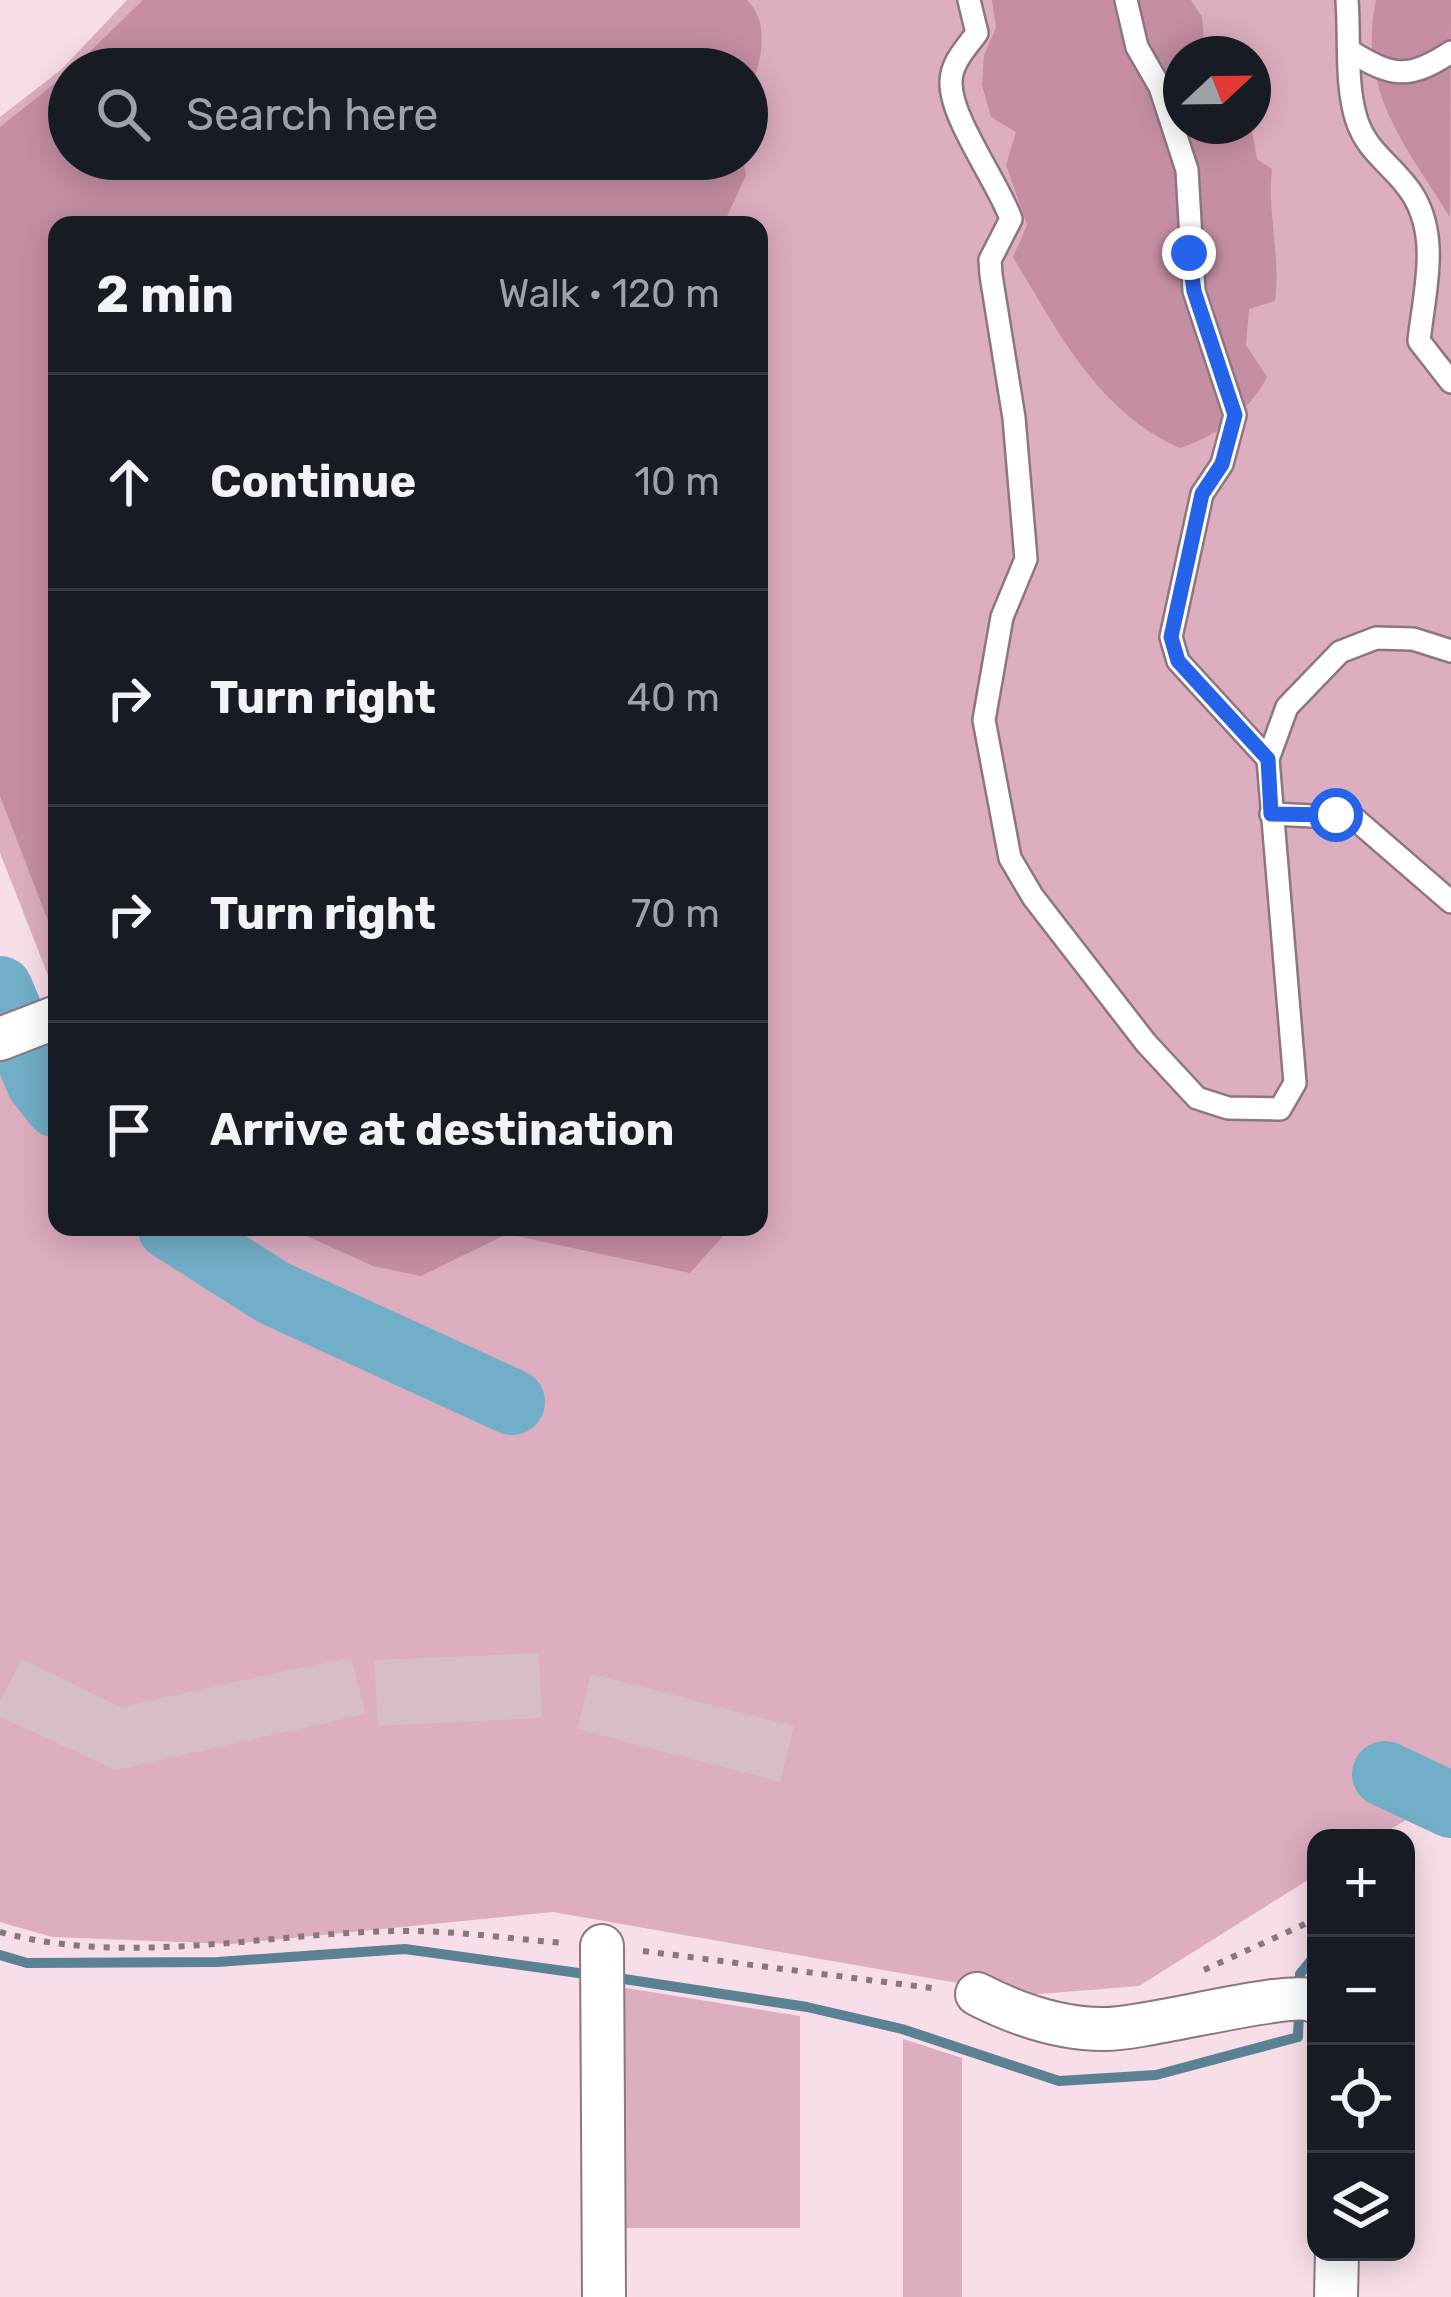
<!DOCTYPE html>
<html lang="en">
<head>
<meta charset="utf-8">
<style>
  body { margin:0; font-family:Rubik,sans-serif; background:#20242c; color:#f1f3f6 }
  .controls { position:absolute; right:36px; bottom:36px; display:grid; overflow:hidden; border-radius:24px; box-shadow:0 6px 30px #0003 }
  .controls button { width:108px; height:108px; display:grid; place-items:center; padding:0; border:0; border-bottom:3px solid #363941; background:#171b24; color:#f1f3f6; font:60px sans-serif }
  .compass { position:absolute; left:1163px; top:36px; width:108px; height:108px; border-radius:50%; background:#171b24; box-shadow:0 6px 30px #0003; rotate:68deg }
  .stop { position:absolute; width:36px; height:36px; margin:-27px; border:9px solid #2563eb; border-radius:50%; background:#fff }
  .stop.end { background:#2563eb; border-color:#fff; box-shadow:0 3px 12px #0008 }
  .list { margin:0; padding:0; list-style:none }
  h2 { display:flex; justify-content:space-between; align-items:center; height:156px; margin:0; padding:0 48px; font-size:51px }
  h2 small { font-size:39px; font-weight:400; color:#9ea1a6 }
  .list li { display:grid; grid-template-columns:78px 1fr auto; gap:36px; align-items:center; box-sizing:border-box; height:216px; padding:0 48px; border-top:3px solid #363941 }
  .list b { display:block; font-size:45px; white-space:nowrap }
  .list em { font-size:39px; font-style:normal; color:#9ea1a6 }
  .icon { flex:none; width:66px; height:66px; fill:none; stroke:currentColor; stroke-width:2; stroke-linecap:round; stroke-linejoin:round }
  .map { position:relative; flex:none; width:1451px; height:2297px; overflow:hidden }
  .search { position:absolute; background:#171b24; box-shadow:0 6px 30px #0003; left:48px; top:48px; width:720px; height:132px; display:flex; align-items:center; gap:30px; box-sizing:border-box; padding:0 42px; border-radius:66px; color:#9ea1a6; font-size:45px }
  .panel { position:absolute; background:#171b24; box-shadow:0 6px 30px #0003; left:48px; top:216px; width:720px; height:1020px; border-radius:24px }
  .map>svg:first-child { display:block }
  .green { fill:#ddadc0; fill-rule:evenodd }
  .forest { fill:#c58ea4 }
  .lines { fill:none; stroke-linecap:round; stroke-linejoin:round }
  .stream { stroke:#5a8194; stroke-width:10 }
  .river { stroke:#72aec8; stroke-width:66 }
  .building { fill:#d6bdc7 }
  .service-casing { stroke:#8d767f; stroke-width:26 }
  .minor-casing { stroke:#8d767f; stroke-width:46 }
  .path { stroke:#88777e; stroke-width:6; stroke-dasharray:6 9; stroke-linecap:butt }
  .service { stroke:#fff; stroke-width:21 }
  .minor { stroke:#fff; stroke-width:42 }
  .route { stroke:#2563eb; stroke-width:15 }
</style>
</head>
<body>
<div class="map">
<svg width="1451" height="2297" viewBox="0 0 1451 2297">
  <rect width="100%" height="100%" fill="#f8dee8"/>
  <g class="green">
    <path d="M127,0h1324v1793l-75,45h-60v37l-177,111 -113,9 -473,-83 -321,32 -180,-7 -52,-15v-871l57,-52v228h702v-1002h-702v773l-57,-145v-736l62,-48zM1181,54h72v72h-72zM69,69h678v90h-678z"/>
    <path d="M620,1987l180,29v212h-181z"/>
    <path d="M903,2039l59,19v239h-59z"/>
  </g>
  <g class="forest">
    <path d="M143,0h604c27,28 11,68 0,100v-31h-675z"/>
    <path d="M992,0h199l11,17 3,37h-24v72h70l6,33 15,10c-5,45 9,87 3,132l-26,8 -3,36 21,32c-18,35 -52,60 -87,71 -83,-37 -122,-117 -167,-191l14,-32 -21,-60 10,-33 -25,-15 -9,-32 2,-30 12,-27z"/>
    <path d="M1376,0h75l-1,217c-45,-73 -93,-127 -74,-217z"/>
    <path d="M69,72v87h674l3,16 -23,50h-666v719l-57,-148v-669z"/>
    <path d="M287,1227h444l-41,46 -183,-39 -86,42 -48,-10z"/>
  </g>
  <g class="lines">
    <g class="stream">
      <path d="M0,1955l27,8 191,-1 187,-13 188,26"/>
      <path d="M611,1977l196,30 95,22 157,52 97,-6 142,-38 1,-26"/>
      <path d="M1299,1993l1,-19 16,-20"/>
    </g>
    <g class="river">
      <path d="M0,989l39,93 18,23"/>
      <path d="M170,1227l104,66 238,109"/>
      <path d="M1385,1774l66,31"/>
    </g>
  </g>
  <g class="building">
    <path d="M539,1653l3,65 -164,8 -4,-66z"/>
    <path d="M351,1657l15,57 -250,56 -116,-53v-16l22,-42 98,48z"/>
    <path d="M591,1674l203,52 -14,56 -203,-53z"/>
  </g>
  <g class="lines">
    <defs>
      <g id="service">
        <path d="M969,0l8,33c-11,15 -26,30 -26,49 -1,36 47,100 60,137l-21,41 1,15 23,143 12,141 -24,58 -18,103 26,138 23,39 113,146 51,55 31,10 52,1 15,-26 -27,-324 19,-52 53,-55 36,-14 37,1 38,12"/>
        <path d="M1126,0l11,47 23,40 27,83 7,121 41,124 -13,49 -20,30 -31,143 7,24 90,98"/>
        <path d="M1347,0c3,38 -2,85 10,121 11,33 39,46 56,74 27,44 11,98 6,146l32,41"/>
        <path d="M1350,51c42,26 59,29 101,1"/>
        <path d="M1271,814l83,4 97,84"/>
      </g>
      <g id="minor">
        <path d="M0,1039l57,-22"/>
        <path d="M602,1946l2,351"/>
        <path d="M977,1994c39,20 82,35 126,35 44,1 188,-41 213,-27"/>
        <path d="M1336,2297l1,-45"/>
      </g>
    </defs>
    <use href="#service" class="service-casing"/>
    <use href="#minor" class="minor-casing"/>
    <g class="path">
      <path d="M0,1932c131,36 273,-1 407,-1 52,0 105,8 157,12"/>
      <path d="M643,1951l296,38"/>
      <path d="M1204,1970l112,-51"/>
    </g>
    <use href="#service" class="service"/>
    <use href="#minor" class="minor"/>
  </g>
  <g class="lines">
    <path class="route" d="M1189,253l5,38 41,124 -13,49 -20,30 -31,143 7,24 90,98 3,55 65,1"/>
  </g>
</svg>
<div class="controls">
<button>+</button>
<button>−</button>
<button><svg class="icon" aria-label="locate" viewBox="0 0 24 24"><circle cx="12" cy="12" r="6"/><path d="M12 2v4M12 18v4M2 12h4M18 12h4"/></svg></button>
<button><svg class="icon" aria-label="layers" viewBox="0 0 24 24"><path d="M12 4l9 5-9 5-9-5zM3 14l9 5 9-5"/></svg></button>
</div>
<svg class="compass" viewBox="-18 -18 36 36"><path d="M0-13l5 13h-10z" fill="#e53935"/><path d="M0 13l5-13h-10z" fill="#9ea1a6"/></svg>
<div class="stop" style="left:1336px;top:815px"></div>
<div class="stop end" style="left:1189px;top:253px"></div>
<div class="search"><svg class="icon" aria-label="search" viewBox="0 0 24 24"><circle cx="10" cy="10" r="6"/><path d="M15 15l6 6"/></svg>Search here</div>
<section class="panel">
<h2>2 min<small>Walk · 120 m</small></h2>
<ul class="list">
<li><svg class="icon" aria-label="ahead" viewBox="0 0 24 24"><path d="M12 20V5M6 11l6-6 6 6"/></svg><div><b>Continue</b></div><em>10 m</em></li>
<li><svg class="icon" aria-label="right" viewBox="0 0 24 24"><path d="M7 20v-9h11M14 6l5 5-5 5"/></svg><div><b>Turn right</b></div><em>40 m</em></li>
<li><svg class="icon" aria-label="right" viewBox="0 0 24 24"><path d="M7 20v-9h11M14 6l5 5-5 5"/></svg><div><b>Turn right</b></div><em>70 m</em></li>
<li><svg class="icon" aria-label="arrive" viewBox="0 0 24 24"><path d="M6 21V4h12l-3 4 3 4H6"/></svg><div><b>Arrive at destination</b></div></li>
</ul>
</section>
</div>
</body>
</html>
